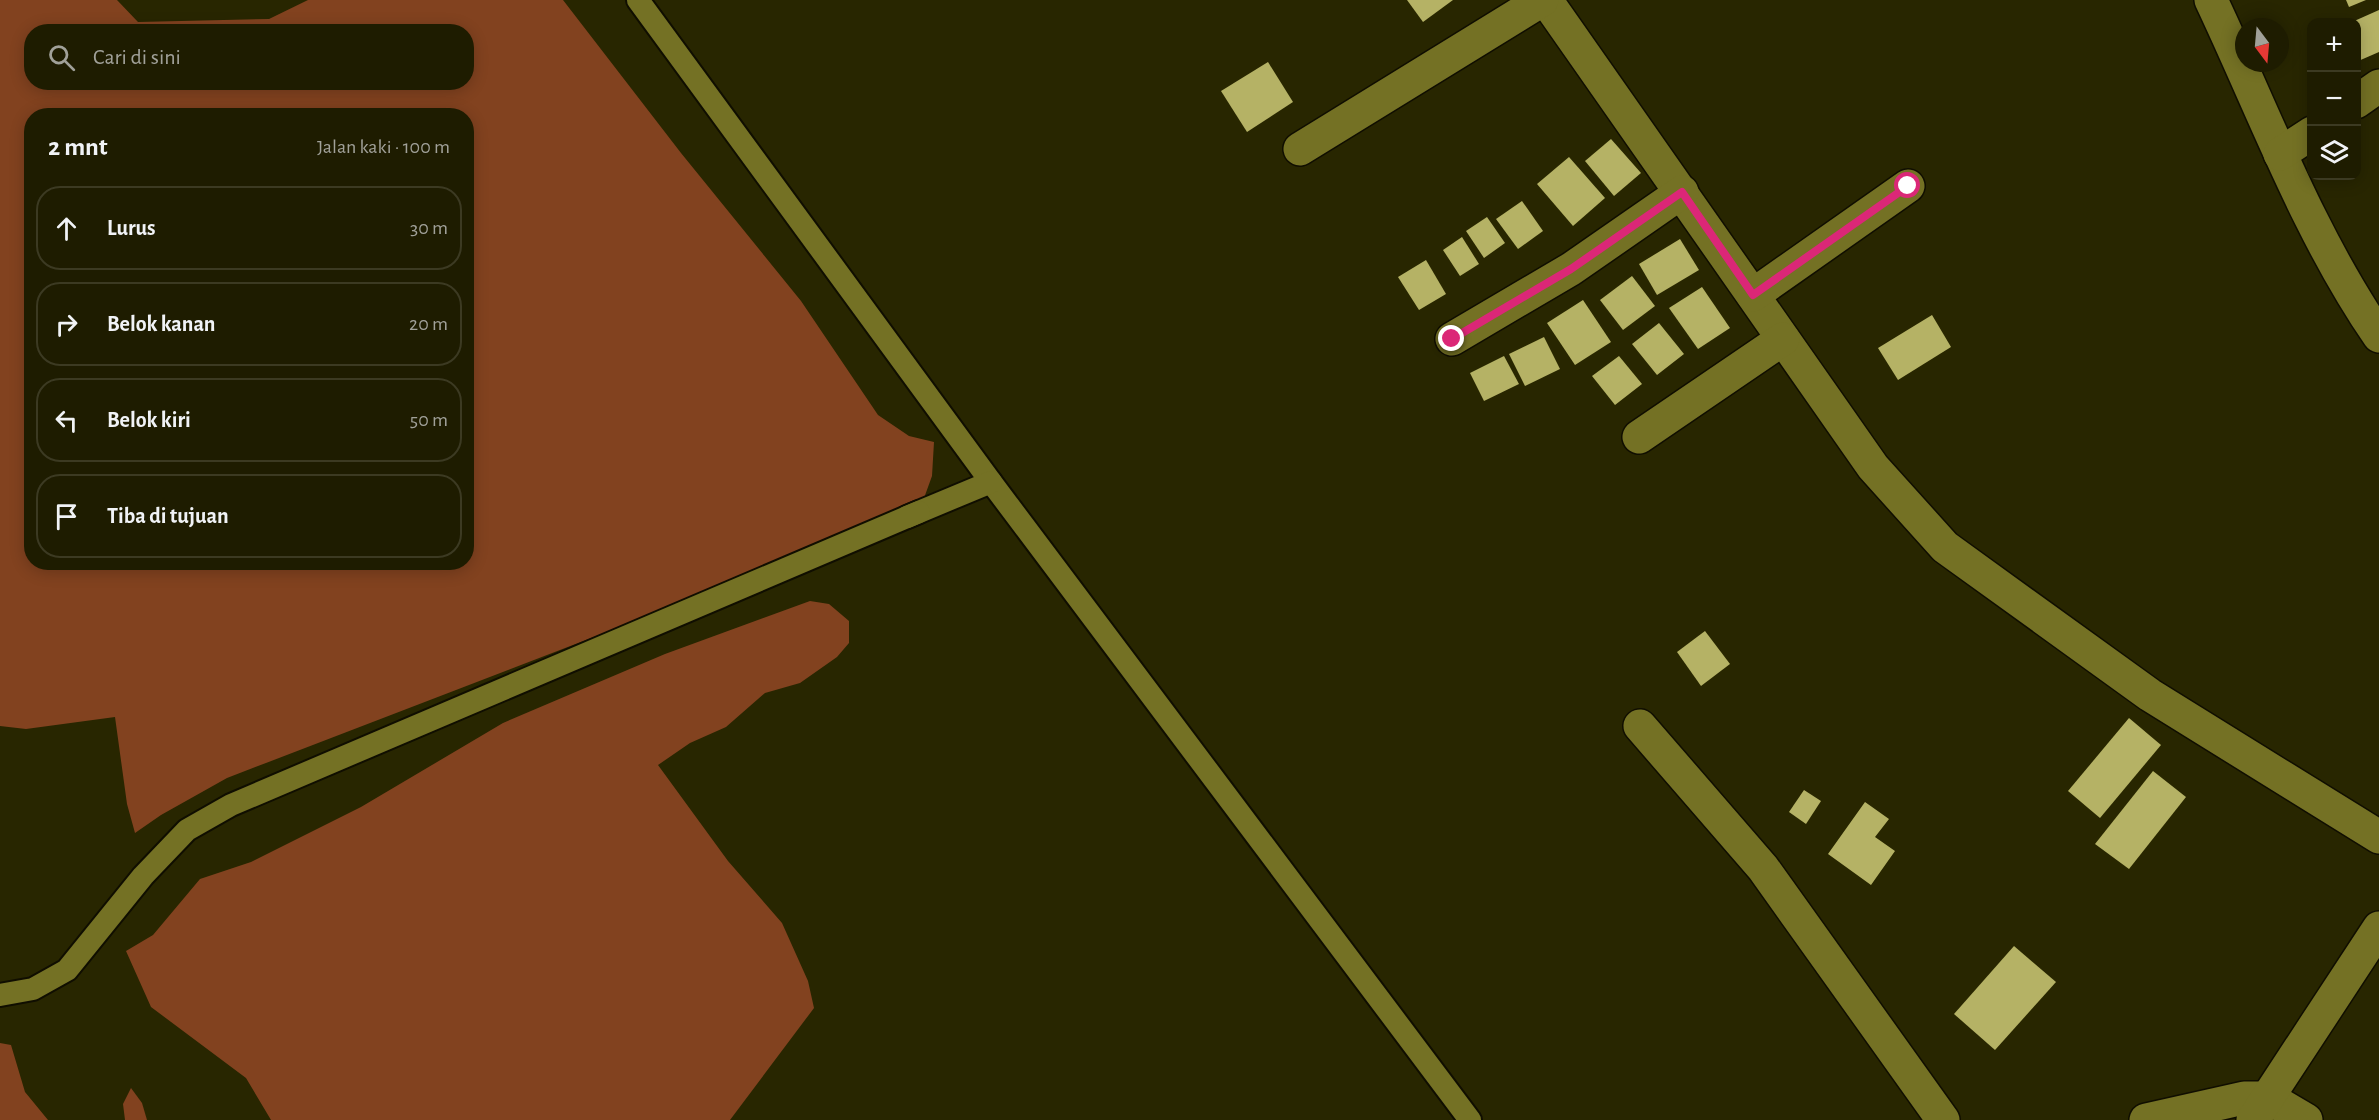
<!DOCTYPE html>
<html lang="id">
<head>
<meta charset="utf-8">
<style>
  body { margin:0; font-family:"Alegreya Sans",sans-serif; background:#26250a; color:#f1f3f6 }
  .controls { position:absolute; right:18px; top:18px; display:grid; overflow:hidden; border-radius:12px; box-shadow:0 3px 15px #0003 }
  .controls button { width:54px; height:54px; display:grid; place-items:center; padding:0; border:0; border-bottom:2px solid #3c3a22; background:#1e1c00; color:#f1f3f6; font:30px sans-serif }
  .compass { position:absolute; left:2235px; top:18px; width:54px; height:54px; border-radius:50%; background:#1e1c00; box-shadow:0 3px 15px #0003; rotate:164deg }
  .stop { position:absolute; width:18px; height:18px; margin:-14px; border:4px solid #db2777; border-radius:50%; background:#fff }
  .stop.end { background:#db2777; border-color:#fff; box-shadow:0 2px 6px #0008 }
  .list { margin:0; padding:0; list-style:none }
  h2 { display:flex; justify-content:space-between; align-items:center; height:78px; margin:0; padding:0 24px; font-size:26px }
  h2 small { font-size:20px; font-weight:400; color:#a1a199 }
  .list li { display:grid; grid-template-columns:39px 1fr auto; gap:18px; align-items:center; box-sizing:border-box; height:84px; margin:0 12px 12px; padding:0 12px; border:2px solid #3c3a22; border-radius:24px }
  .list b { display:block; font-size:22px; white-space:nowrap }
  .list em { font-size:20px; font-style:normal; color:#a1a199 }
  .icon { flex:none; width:33px; height:33px; fill:none; stroke:currentColor; stroke-width:2; stroke-linecap:round; stroke-linejoin:round }
  .map { position:relative; flex:none; width:2379px; height:1120px; overflow:hidden }
  .search { position:absolute; background:#1e1c00; box-shadow:0 3px 15px #0003; left:24px; top:24px; width:450px; height:66px; display:flex; align-items:center; gap:15px; box-sizing:border-box; padding:0 21px; border-radius:24px; color:#a1a199; font-size:22px }
  .panel { position:absolute; background:#1e1c00; box-shadow:0 3px 15px #0003; left:24px; top:108px; width:450px; height:462px; border-radius:24px }
  .map>svg:first-child { display:block }
  .forest { fill:#82421f; fill-rule:evenodd }
  .building { fill:#b5b265 }
  .lines { fill:none; stroke-linecap:round; stroke-linejoin:round }
  .service-casing { stroke:#100e00; stroke-width:26 }
  .minor-casing { stroke:#100e00; stroke-width:36 }
  .service { stroke:#747124; stroke-width:22 }
  .minor { stroke:#747124; stroke-width:33 }
  .route { stroke:#db2777; stroke-width:8 }
</style>
</head>
<body>
<div class="map">
<svg width="2379" height="1120" viewBox="0 0 2379 1120">
  <rect width="100%" height="100%" fill="#282600"/>
  <g class="forest">
    <path d="M0,0h117l21,22 131,-3 39,-19h255l118,153 120,148 77,114 31,21 25,6 -2,34 -13,36 -692,266 -66,37 -26,18 -8,-29 -12,-87 -89,12 -26,-3zM32,32h434v50h-434zM32,116h434v446h-434z"/>
    <path d="M810,601l19,3 20,17v22l-12,14 -37,26 -35,10 -39,34 -36,16 -32,22 70,96 54,62 26,58 6,27 -84,112h-459l-25,-42 -95,-71 -25,-56 27,-16 47,-56 51,-17 110,-55 142,-84 162,-69z"/>
    <path d="M0,1043l11,2 14,47 23,28h-48z"/>
    <path d="M131,1088l11,15 5,17h-22l-2,-16z"/>
  </g>
  <g class="building">
    <path d="M1407,0h46l-30,22z"/>
    <path d="M2346,0h20l-17,7z"/>
    <path d="M2379,10v42l-23,10v-40h-4z"/>
    <path d="M1268,62l25,40 -46,30 -26,-41z"/>
    <path d="M1611,139l30,34 -27,23 -29,-35z"/>
    <path d="M1569,157l36,41 -32,28 -36,-42z"/>
    <path d="M1522,201l21,30 -25,18 -22,-30z"/>
    <path d="M1487,217l18,26 -21,15 -18,-27z"/>
    <path d="M1462,237l17,27 -19,12 -17,-26z"/>
    <path d="M1680,239l19,31 -42,25 -18,-31z"/>
    <path d="M1426,260l20,34 -27,16 -21,-33z"/>
    <path d="M1632,276l23,30 -32,24 -23,-30z"/>
    <path d="M1702,287l28,41 -32,21 -29,-41z"/>
    <path d="M1583,300l28,42 -36,23 -28,-42z"/>
    <path d="M1932,315l19,32 -53,33 -20,-32z"/>
    <path d="M1659,323l25,31 -27,21 -25,-31z"/>
    <path d="M1544,337l16,32 -35,17 -16,-32z"/>
    <path d="M1504,356l15,28 -35,17 -14,-28z"/>
    <path d="M1619,356l23,28 -27,21 -23,-29z"/>
    <path d="M1705,631l25,33 -29,22 -24,-34z"/>
    <path d="M2129,718l32,27 -61,73 -32,-27z"/>
    <path d="M2153,771l33,26 -57,72 -34,-25z"/>
    <path d="M1804,790l17,11 -15,23 -17,-12z"/>
    <path d="M1865,802l24,17 -14,18 20,14 -24,34 -43,-31z"/>
    <path d="M2014,946l42,36 -61,68 -41,-36z"/>
  </g>
  <g class="lines">
    <defs>
      <g id="service">
        <path d="M638,0l353,482 479,638"/>
        <path d="M907,517l84,-35"/>
        <path d="M0,995l33,-6 34,-19 76,-94 44,-46 44,-25 688,-293"/>
      </g>
      <g id="minor">
        <path d="M1546,0l327,467 72,80 205,148 229,142"/>
        <path d="M2211,0c53,112 97,233 168,336"/>
        <path d="M2356,102l23,-16"/>
        <path d="M1300,149l242,-149"/>
        <path d="M2280,154l32,-21"/>
        <path d="M1753,295l155,-109"/>
        <path d="M1452,339l119,-70 111,-77"/>
        <path d="M1639,437l144,-98"/>
        <path d="M1640,726l123,142 180,252"/>
        <path d="M2146,1120l98,-22h25l37,22"/>
        <path d="M2253,1120l126,-192"/>
      </g>
    </defs>
    <use href="#service" class="service-casing"/>
    <use href="#minor" class="minor-casing"/>
    <use href="#service" class="service"/>
    <use href="#minor" class="minor"/>
  </g>
  <g class="lines">
    <path class="route" d="M1452,339l119,-70 111,-77 71,103 155,-109"/>
  </g>
</svg>
<div class="controls">
<button>+</button>
<button>−</button>
<button><svg class="icon" aria-label="layers" viewBox="0 0 24 24"><path d="M12 4l9 5-9 5-9-5zM3 14l9 5 9-5"/></svg></button>
</div>
<svg class="compass" viewBox="-18 -18 36 36"><path d="M0-13l5 13h-10z" fill="#e53935"/><path d="M0 13l5-13h-10z" fill="#a1a199"/></svg>
<div class="stop" style="left:1908px;top:186px"></div>
<div class="stop end" style="left:1452px;top:339px"></div>
<div class="search"><svg class="icon" aria-label="search" viewBox="0 0 24 24"><circle cx="10" cy="10" r="6"/><path d="M15 15l6 6"/></svg>Cari di sini</div>
<section class="panel">
<h2>2 mnt<small>Jalan kaki · 100 m</small></h2>
<ul class="list">
<li><svg class="icon" aria-label="ahead" viewBox="0 0 24 24"><path d="M12 20V5M6 11l6-6 6 6"/></svg><div><b>Lurus</b></div><em>30 m</em></li>
<li><svg class="icon" aria-label="right" viewBox="0 0 24 24"><path d="M7 20v-9h11M14 6l5 5-5 5"/></svg><div><b>Belok kanan</b></div><em>20 m</em></li>
<li><svg class="icon" aria-label="left" viewBox="0 0 24 24"><path d="M17 20v-9H6M10 6l-5 5 5 5"/></svg><div><b>Belok kiri</b></div><em>50 m</em></li>
<li><svg class="icon" aria-label="arrive" viewBox="0 0 24 24"><path d="M6 21V4h12l-3 4 3 4H6"/></svg><div><b>Tiba di tujuan</b></div></li>
</ul>
</section>
</div>
</body>
</html>
